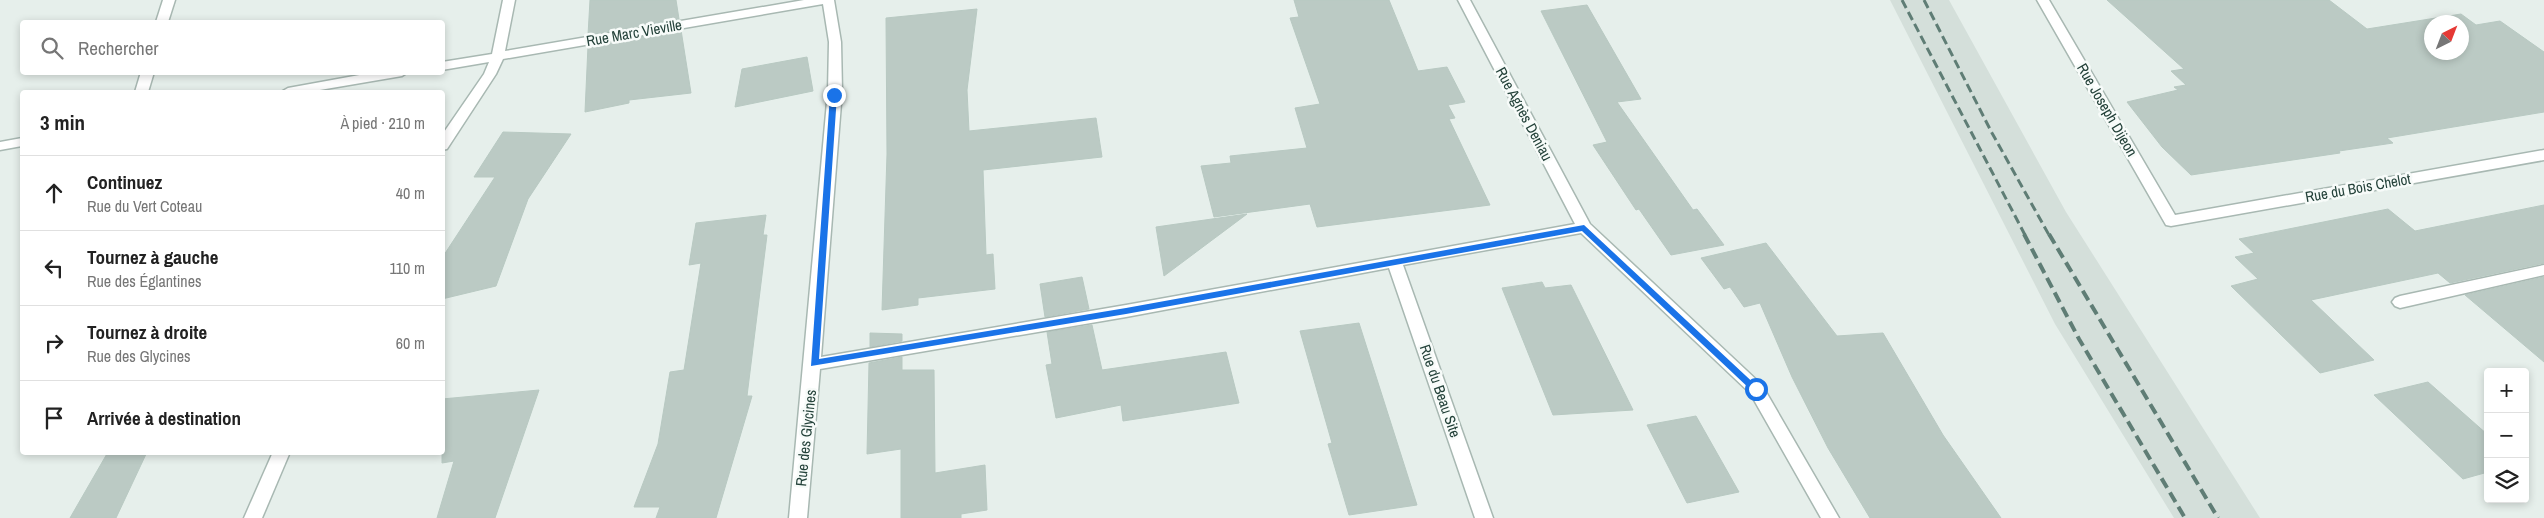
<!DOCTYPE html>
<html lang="fr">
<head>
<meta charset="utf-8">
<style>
  body { margin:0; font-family:"Archivo Narrow",sans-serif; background:#f2f2f2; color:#222 }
  .controls { position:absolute; right:15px; bottom:15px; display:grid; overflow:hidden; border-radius:5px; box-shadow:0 2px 8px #0003 }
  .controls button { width:45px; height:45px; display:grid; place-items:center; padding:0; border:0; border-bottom:1px solid #e0e0e0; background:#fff; color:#222; font:25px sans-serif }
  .compass { position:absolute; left:2424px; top:15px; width:45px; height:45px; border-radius:50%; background:#fff; box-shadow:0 2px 8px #0003; rotate:42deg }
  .stop { position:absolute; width:15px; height:15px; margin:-11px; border:4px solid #1a73e8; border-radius:50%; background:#fff }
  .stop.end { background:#1a73e8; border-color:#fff; box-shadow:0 1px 5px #0008 }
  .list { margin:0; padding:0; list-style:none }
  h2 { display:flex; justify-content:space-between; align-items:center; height:65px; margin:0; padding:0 20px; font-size:21px }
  h2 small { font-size:16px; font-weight:400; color:#767676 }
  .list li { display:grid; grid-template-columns:32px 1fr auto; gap:15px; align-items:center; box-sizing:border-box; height:75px; padding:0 20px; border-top:1px solid #e0e0e0 }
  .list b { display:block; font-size:19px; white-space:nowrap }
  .list p { margin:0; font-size:16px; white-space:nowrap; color:#767676 }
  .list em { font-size:16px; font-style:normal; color:#767676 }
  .icon { flex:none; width:28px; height:28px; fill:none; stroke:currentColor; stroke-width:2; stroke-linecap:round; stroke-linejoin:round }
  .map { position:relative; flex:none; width:2544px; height:518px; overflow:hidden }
  .search { position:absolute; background:#fff; box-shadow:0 2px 8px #0003; left:20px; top:20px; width:425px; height:55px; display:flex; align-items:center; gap:12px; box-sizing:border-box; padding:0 18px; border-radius:5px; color:#767676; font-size:19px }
  .panel { position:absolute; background:#fff; box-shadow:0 2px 8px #0003; left:20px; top:90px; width:425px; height:365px; border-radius:5px }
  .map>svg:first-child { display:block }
  .built { fill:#d4dfda }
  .building { fill:#bbcac4; stroke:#b8c9c2; fill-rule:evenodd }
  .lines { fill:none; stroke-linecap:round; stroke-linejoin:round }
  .minor-casing { stroke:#a8b8b2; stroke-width:3 }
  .minor { fill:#fff; fill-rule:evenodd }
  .rail-far1 { stroke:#5f7d75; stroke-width:3; stroke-dasharray:9 4.5; stroke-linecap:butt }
  .rail { stroke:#5f7d75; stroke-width:4; stroke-dasharray:11 5.5; stroke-linecap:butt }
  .route { fill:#1a73e8 }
  .labels { text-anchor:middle; stroke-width:5; stroke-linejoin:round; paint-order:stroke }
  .street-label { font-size:15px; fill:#24423a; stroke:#f7fbf9 }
</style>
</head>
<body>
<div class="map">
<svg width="2544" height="518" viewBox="0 0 2544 518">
  <rect width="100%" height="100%" fill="#e6efeb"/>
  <path class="built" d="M1890,0h59l117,212 194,306h-86l-119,-194z"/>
  <g class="building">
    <path d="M590,0h86l3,19 -91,16z"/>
    <path d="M1294,0h95l29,71 29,-4 18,35 -17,3 7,13 -6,1 41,86 -173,22 -7,-23 -96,13 -13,-51 30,-3 -1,-7 77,-8 -12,-40 25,-4 -30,-86 9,-1z"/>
    <path d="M2107,0h222l38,29 94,-15 15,11 24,-4 44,31v60l-157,26 6,5 -54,8 1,2 -149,22 -29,-28 -35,-45 51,-12 -4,-3 12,-2 -15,-14 13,-2zM2432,22h30v30h-30z"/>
    <path d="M1587,5l54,94 -24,3 76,108 4,-1 27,36 -53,10 -32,-46 -3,1 -43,-65 14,-3 -66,-131z"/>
    <path d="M977,9l-10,81 2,41 127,-13 6,39 -119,13 3,85 7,-1 2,35 -77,9v7l-36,5 5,-156 -1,-136z"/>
    <path d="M681,30l10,63 -62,7v3l-44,9 3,-66z"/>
    <path d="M807,57l6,34 -78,16 7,-38z"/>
    <path d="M503,132l68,2 -43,65 -32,87 -54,13v-41l53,-81h-21z"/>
    <path d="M2544,205v58l-94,20 -12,-10 -127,27 63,60 -54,13 -89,-87 27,-7 -23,-22 19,-4 -15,-14 149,-30 27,22z"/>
    <path d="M1247,214l-83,62 -8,-49z"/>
    <path d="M766,215l-3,20h4l-20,161h5l-36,122h-60l4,-11h-26l24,-63 12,-72 14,-2 17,-107 -12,2 7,-42z"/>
    <path d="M1766,243l71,93 46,-3 60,102 58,83h-131l-42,-70 -36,-71 -32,-74 -16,4 -14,-20 -6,2 -23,-31z"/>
    <path d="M1082,277l7,32 -44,8 -5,-33z"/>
    <path d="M2544,277v85l-79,-67z"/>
    <path d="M1542,282l3,6 26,-3 62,125 -80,5 -51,-127z"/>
    <path d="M1359,323l58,182 -68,10 -21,-71 4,-1 -32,-112z"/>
    <path d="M1092,325l10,45 124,-18 13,51 -116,18 -2,-16 -65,13 -10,-53 6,-1 -5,-32z"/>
    <path d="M870,333l32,1v7l-32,6z"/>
    <path d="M902,357v13h32l1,103 50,-8 2,45 -26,4v4h-60v-69l-34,5 2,-91z"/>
    <path d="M2428,382l60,53v37l-25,7 -89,-84z"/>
    <path d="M539,390l-44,128h-58l17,-57 -12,2v-64z"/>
    <path d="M1696,416l43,76 -52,11 -40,-78z"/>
    <path d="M108,452h39l-31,66h-46z"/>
  </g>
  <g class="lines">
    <defs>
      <g id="minor">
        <path d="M163,0h12l-7,22h-12z"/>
        <path d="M503,0h12l-10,51 299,-51h30l7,42 1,49 -21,266 305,-52 449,-81 -117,-224h12l120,224 172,161 77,133h-18l-71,-125 -169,-160 -178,32 90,253h-18l-86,-250 -263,49 -306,52 -13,149h-18l39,-427 1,-49 -6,-38 -320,55 -7,15 -49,75 -5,1v-15l42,-61 5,-12 -47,8v-8l50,-8z"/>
        <path d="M2037,0h12l126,215 369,-65v10l-373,66 -5,-1z"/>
        <path d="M141,72h13l-6,20h-13z"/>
        <path d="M376,72h32l-6,4 -94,16h-27l7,-4z"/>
        <path d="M22,138v8l-22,4v-8z"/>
        <path d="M2544,265v10l-144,33 -5,-2 -3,-4 3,-4 5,-2z"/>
        <path d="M273,452h17l-28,66h-18z"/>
      </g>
    </defs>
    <use href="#minor" class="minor-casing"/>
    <use href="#minor" class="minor"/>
    <g class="rail-far1">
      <path d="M1902,0l123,235"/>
      <path d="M1924,0l68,133 57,102"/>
    </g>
    <g class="rail">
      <path d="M2024,234l55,105 106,179"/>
      <path d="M2049,234l169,284"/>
    </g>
  </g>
  <path class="route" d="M834,93l3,2 -18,264 307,-51 458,-83 176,164 -4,3 -4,-1 -170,-160 -456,83 -315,52 19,-271z"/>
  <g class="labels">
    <g class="street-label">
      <text transform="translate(634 33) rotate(-10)" y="5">Rue Marc Vieville</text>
      <text transform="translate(2107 110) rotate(60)" y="5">Rue Joseph Dijeon</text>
      <text transform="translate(1524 114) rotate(62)" y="5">Rue Agnès Deniau</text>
      <text transform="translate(2358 188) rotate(-10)" y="5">Rue du Bois Chelot</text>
      <text transform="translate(1440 391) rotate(71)" y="5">Rue du Beau Site</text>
      <text transform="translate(806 438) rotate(-84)" y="5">Rue des Glycines</text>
    </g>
  </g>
</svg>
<div class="controls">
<button>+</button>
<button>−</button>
<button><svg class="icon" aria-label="layers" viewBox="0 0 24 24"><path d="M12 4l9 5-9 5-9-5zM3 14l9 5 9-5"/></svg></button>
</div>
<svg class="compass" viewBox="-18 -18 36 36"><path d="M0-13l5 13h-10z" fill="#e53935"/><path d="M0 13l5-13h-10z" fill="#767676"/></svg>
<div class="stop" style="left:1756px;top:389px"></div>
<div class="stop end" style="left:834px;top:95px"></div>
<div class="search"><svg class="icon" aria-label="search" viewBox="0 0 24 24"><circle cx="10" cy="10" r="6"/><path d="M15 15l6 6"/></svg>Rechercher</div>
<section class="panel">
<h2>3 min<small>À pied · 210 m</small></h2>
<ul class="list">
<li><svg class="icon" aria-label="ahead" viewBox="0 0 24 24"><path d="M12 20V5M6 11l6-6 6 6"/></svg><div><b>Continuez</b><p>Rue du Vert Coteau</p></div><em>40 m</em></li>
<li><svg class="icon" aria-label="left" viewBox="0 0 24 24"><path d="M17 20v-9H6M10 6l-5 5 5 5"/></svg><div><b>Tournez à gauche</b><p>Rue des Églantines</p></div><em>110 m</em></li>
<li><svg class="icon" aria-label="right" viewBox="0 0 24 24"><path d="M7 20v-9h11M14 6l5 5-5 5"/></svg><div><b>Tournez à droite</b><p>Rue des Glycines</p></div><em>60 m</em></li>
<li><svg class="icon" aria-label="arrive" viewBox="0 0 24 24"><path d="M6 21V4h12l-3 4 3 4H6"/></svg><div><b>Arrivée à destination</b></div></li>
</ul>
</section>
</div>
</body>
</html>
